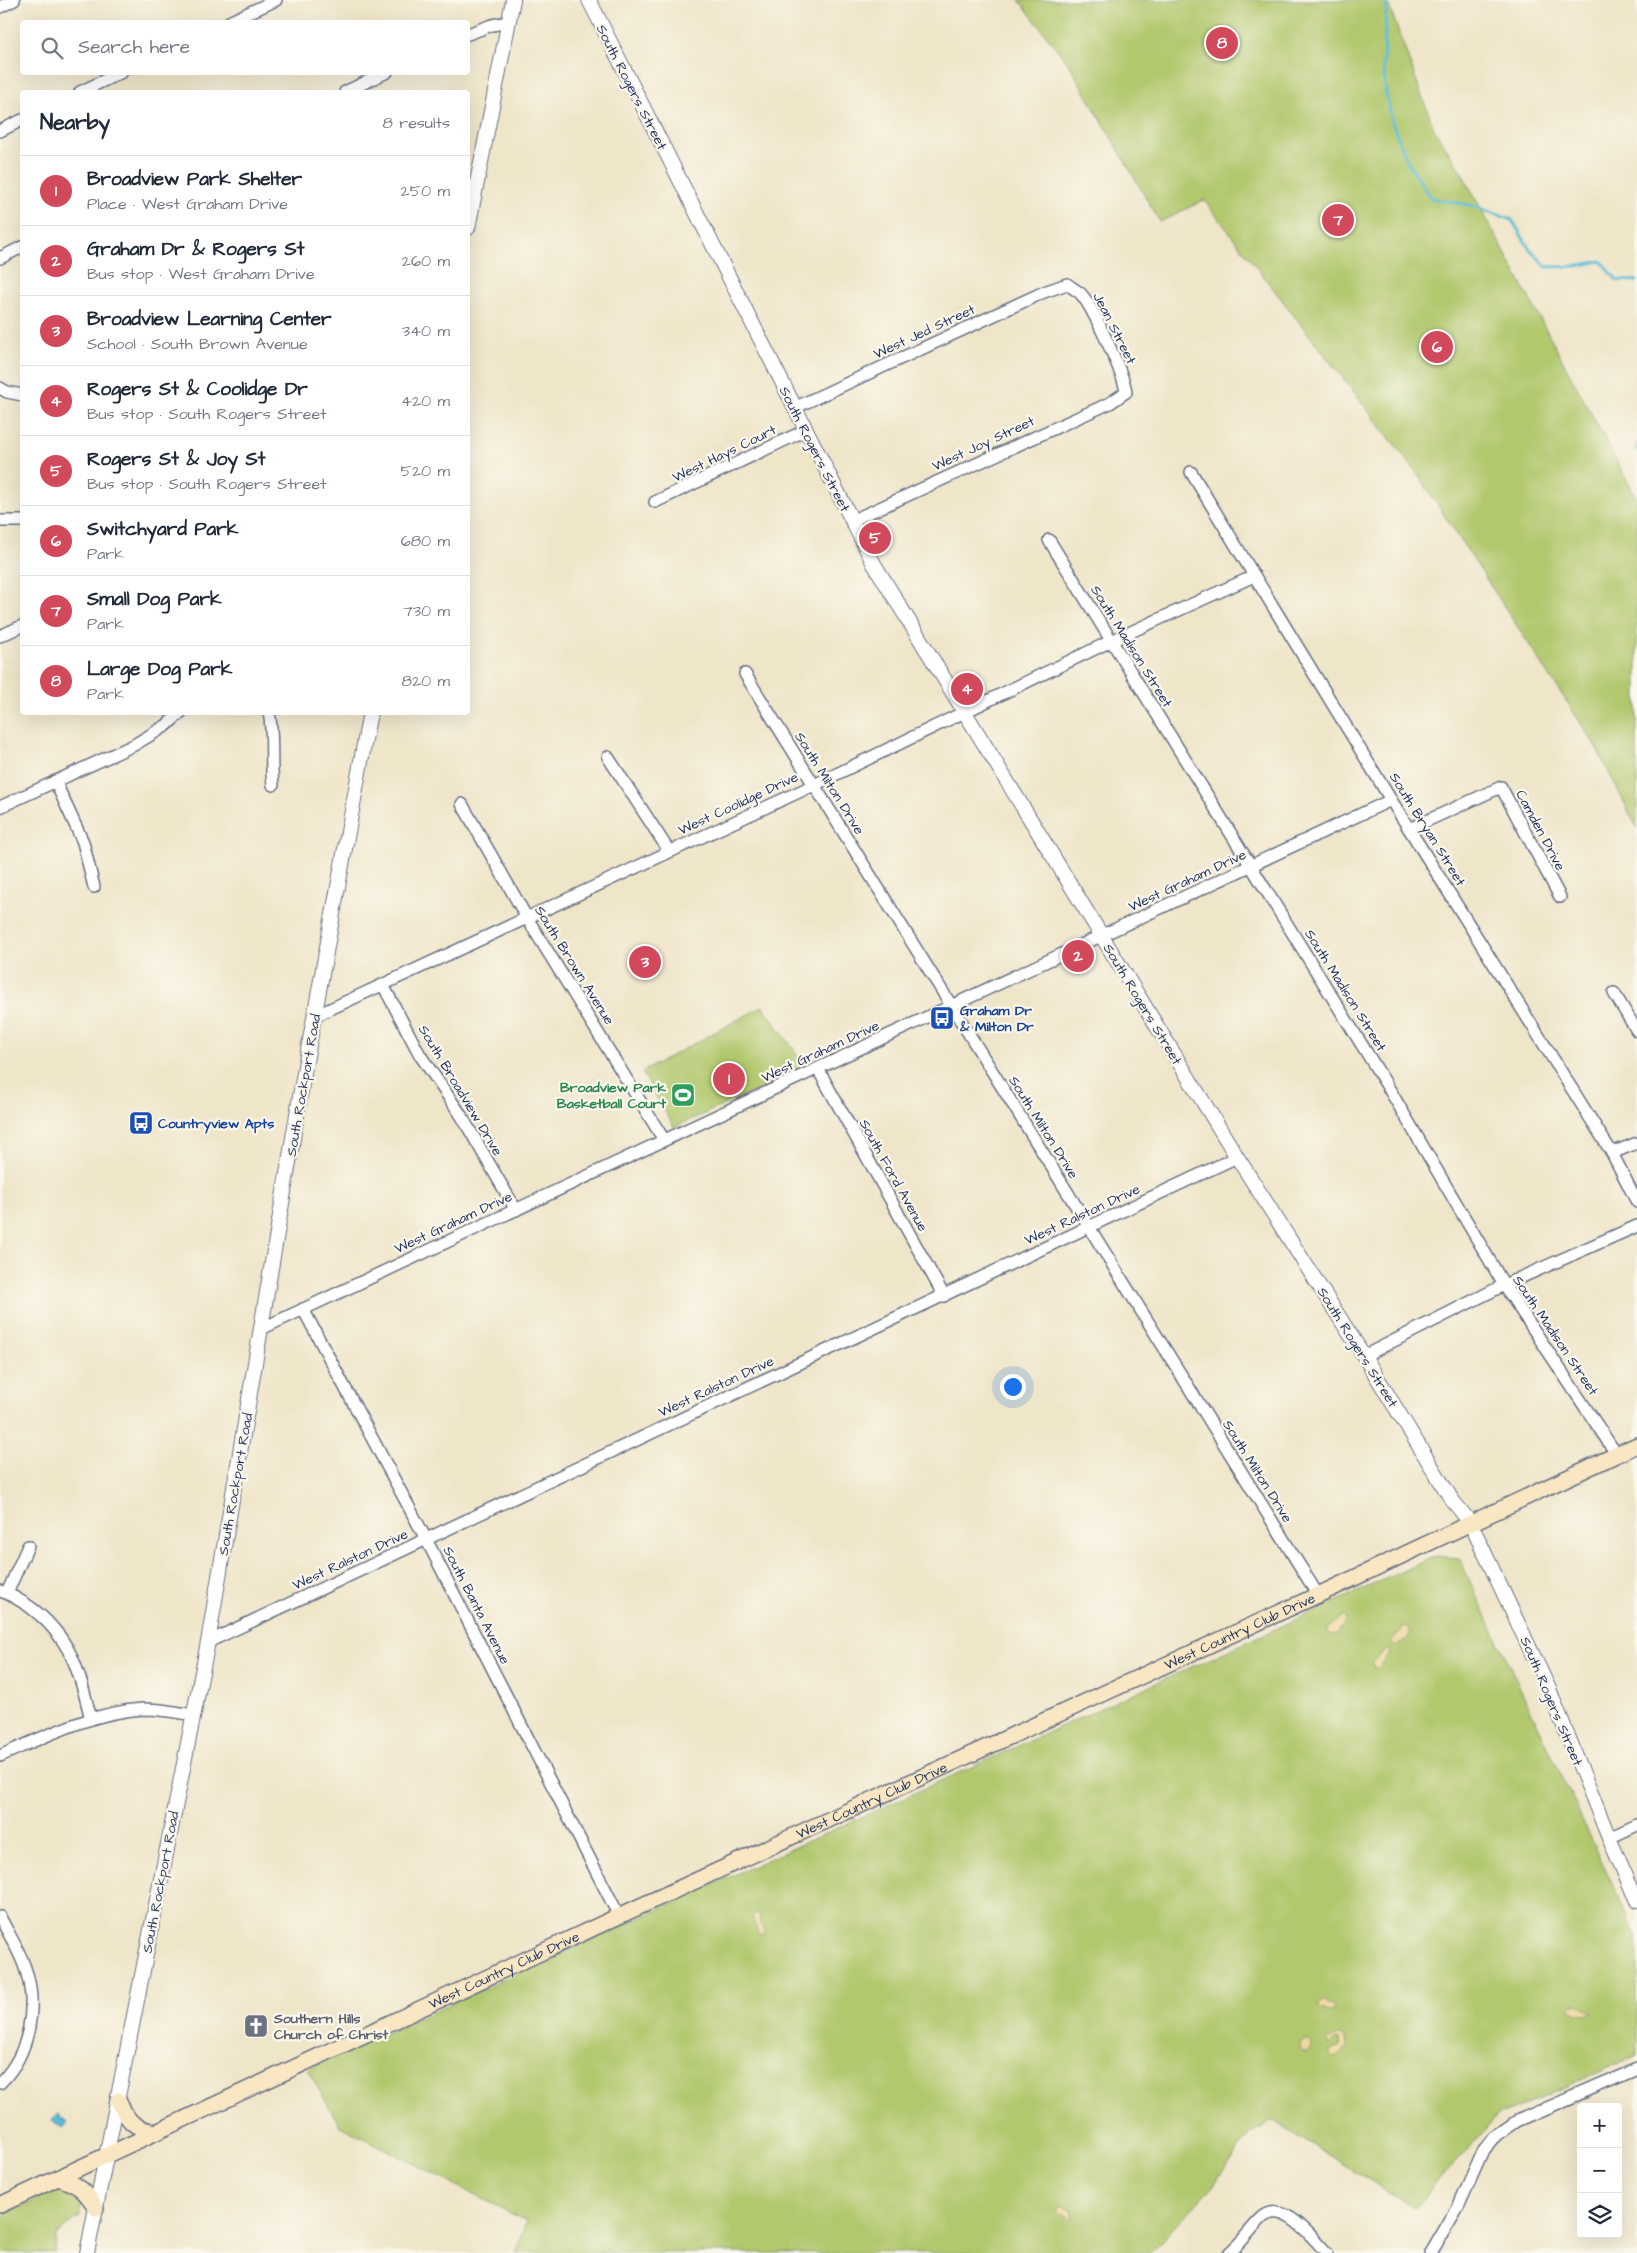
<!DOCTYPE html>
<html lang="en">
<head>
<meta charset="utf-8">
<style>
  body { margin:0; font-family:"Architects Daughter",sans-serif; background:#f2f2f3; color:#1f2937 }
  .controls { position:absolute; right:15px; bottom:15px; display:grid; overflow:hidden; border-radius:5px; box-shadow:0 5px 20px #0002 }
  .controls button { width:45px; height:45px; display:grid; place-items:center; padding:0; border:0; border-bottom:1px solid #e0e1e3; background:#fff; color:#1f2937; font:25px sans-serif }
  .you { position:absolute; left:1012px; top:1386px; width:18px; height:18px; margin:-12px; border:4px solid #fff; border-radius:50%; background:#1a73e8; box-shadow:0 0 0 8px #1a73e833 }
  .badge { display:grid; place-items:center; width:32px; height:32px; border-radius:50%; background:#d1495b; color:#fff; font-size:16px; font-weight:700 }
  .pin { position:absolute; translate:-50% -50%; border:2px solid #fff; box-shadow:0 1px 5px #0006 }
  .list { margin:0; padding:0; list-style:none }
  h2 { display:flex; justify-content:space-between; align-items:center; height:65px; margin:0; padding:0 20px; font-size:21px }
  h2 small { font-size:16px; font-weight:400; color:#747a83 }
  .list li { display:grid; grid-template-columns:32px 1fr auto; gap:15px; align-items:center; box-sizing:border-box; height:70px; padding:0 20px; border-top:1px solid #e0e1e3 }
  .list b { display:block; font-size:19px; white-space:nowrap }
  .list p { margin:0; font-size:16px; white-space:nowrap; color:#747a83 }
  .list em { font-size:16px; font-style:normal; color:#747a83 }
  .icon { flex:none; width:28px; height:28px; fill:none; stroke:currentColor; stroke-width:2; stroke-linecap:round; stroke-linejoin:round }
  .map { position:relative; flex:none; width:1637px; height:2253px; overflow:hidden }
  .search { position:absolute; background:#fff; box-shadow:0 5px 20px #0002; left:20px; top:20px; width:450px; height:55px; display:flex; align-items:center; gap:12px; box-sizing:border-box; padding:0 18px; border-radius:5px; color:#747a83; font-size:19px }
  .panel { position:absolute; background:#fff; box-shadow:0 5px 20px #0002; left:20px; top:90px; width:450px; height:625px; border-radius:5px }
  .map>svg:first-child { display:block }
  .green { fill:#b1c86d; stroke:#667c66 }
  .sand { fill:#eeda9e; stroke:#84847e }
  .water { fill:#59bdd7; stroke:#3a769a }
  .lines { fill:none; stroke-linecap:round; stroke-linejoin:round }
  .stream { stroke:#59bdd7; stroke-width:3 }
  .minor-casing { stroke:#656f83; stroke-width:14 }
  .tertiary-casing { stroke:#656f83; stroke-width:16 }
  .secondary-casing { stroke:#656f83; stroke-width:18 }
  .minor { stroke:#fff; stroke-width:11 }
  .tertiary { stroke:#fff; stroke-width:14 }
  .secondary { stroke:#f9e7c3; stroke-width:15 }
  .labels { text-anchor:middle; stroke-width:4.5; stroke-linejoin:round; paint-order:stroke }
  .street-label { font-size:14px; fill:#1b2f5e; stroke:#fbf7ec }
  .transit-label { font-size:14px; font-weight:bold; fill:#164399; stroke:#fbf7ec; text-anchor:start }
  .leisure-label { font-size:14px; font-weight:bold; fill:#27864d; stroke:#fbf7ec; text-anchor:end }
  .worship-label { font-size:14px; font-weight:bold; fill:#5b616d; stroke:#fbf7ec; text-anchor:start }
</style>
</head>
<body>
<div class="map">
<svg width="1637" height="2253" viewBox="0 0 1637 2253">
  <rect width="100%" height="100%" fill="#fbf7ec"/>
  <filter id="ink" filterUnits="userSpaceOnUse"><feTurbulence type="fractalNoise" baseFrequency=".02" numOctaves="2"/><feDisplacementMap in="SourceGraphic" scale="10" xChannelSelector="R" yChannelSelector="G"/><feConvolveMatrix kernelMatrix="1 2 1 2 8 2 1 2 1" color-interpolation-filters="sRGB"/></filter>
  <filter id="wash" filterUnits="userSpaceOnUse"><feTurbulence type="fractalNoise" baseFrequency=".0096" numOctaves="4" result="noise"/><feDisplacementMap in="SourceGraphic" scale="20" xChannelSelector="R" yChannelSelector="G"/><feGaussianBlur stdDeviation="1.12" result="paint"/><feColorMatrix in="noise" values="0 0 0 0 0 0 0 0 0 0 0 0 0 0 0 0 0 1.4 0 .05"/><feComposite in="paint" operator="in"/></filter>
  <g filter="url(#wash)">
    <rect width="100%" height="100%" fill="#efe5c9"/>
    <g class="green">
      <path d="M1019,0h368l47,129 28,44 175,326v329l-42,-83 -179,-273 -212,-272 -44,22 -90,-156z"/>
      <path d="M763,1006l44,62 -133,59 -32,-55z"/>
      <path d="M1436,1556l23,2 178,378v119l-139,61 -84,91 -142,-86 -21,12 -37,51 -64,69h-634l10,-32 -186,-95 -33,-57z"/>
      <path d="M70,2188l13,11 -4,19c-11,3 -13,12 -23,17l-1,18h-55v-36l60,-28z"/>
    </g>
    <g class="sand">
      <path d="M1344,1615l2,1v5l-9,13 -7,1 -3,-5z"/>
      <path d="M1402,1627l5,1 3,5 -2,5 -13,8 -3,-2v-4l9,-9z"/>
      <path d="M1387,1649l3,5c-4,6 -8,9 -11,14h-5l-2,-5z"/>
      <path d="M756,1913l4,2 -1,6 6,9 -5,6 -8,-19z"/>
      <path d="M1325,2001l9,7 -2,5 -14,-6 3,-5z"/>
      <path d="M1577,2003l16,9 -4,2 -12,-1 -8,-5 4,-4z"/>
      <path d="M1338,2035h5l5,12 -12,11 -4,-1 -2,-6 11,-5 -1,-6 -4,-1 -6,6 -3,-5z"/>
      <circle cx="1306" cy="2046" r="6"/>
      <path d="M1061,2206l10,4 2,9 -16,-6 1,-5z"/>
    </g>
    <path class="water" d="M57,2114l10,8 -5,6 -10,-8z"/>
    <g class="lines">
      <g class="stream">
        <path d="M1387,0l-4,66 3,28 7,31 14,36 24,37 43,8 38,14 17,28 18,19 29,-1 25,-5 16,19 20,1"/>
        <path d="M1637,444v6"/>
      </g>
    </g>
  </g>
  <g filter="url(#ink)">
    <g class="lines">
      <defs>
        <g id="minor">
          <path d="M0,7l14,-7"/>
          <path d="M229,22l47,-22"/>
          <path d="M468,34l24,-9 17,-3"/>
          <path d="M80,92l42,-20"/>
          <path d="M345,92l42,-20"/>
          <path d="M0,131l22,-11"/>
          <path d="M0,258l22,-11"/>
          <path d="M0,388l7,4 15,3"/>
          <path d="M794,408l250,-116 23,-8c4,3 9,6 13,9 12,12 44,82 46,99l-16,11 -259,118"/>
          <path d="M1191,472l200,328 221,353 25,49"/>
          <path d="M655,502l151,-72"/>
          <path d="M0,521h22"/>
          <path d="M1049,540l342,552 113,193 113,170"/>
          <path d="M0,636l22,-10"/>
          <path d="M745,674l573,921"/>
          <path d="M269,712c5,25 1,48 4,73"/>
          <path d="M608,757l61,94"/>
          <path d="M55,781l28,61 11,45"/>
          <path d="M462,804l65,114 137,222"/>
          <path d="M0,807l134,-62 33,-20 14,-13"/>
          <path d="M1409,829l92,-42 59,110"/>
          <path d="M383,985l37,70 41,60 55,95"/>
          <path d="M1614,993l23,38"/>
          <path d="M315,1016l499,-231 297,-144 143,-65"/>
          <path d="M818,1069l126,227"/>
          <path d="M1612,1153l25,-10"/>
          <path d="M303,1309l123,230 193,377"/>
          <path d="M261,1329l1130,-529"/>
          <path d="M1364,1356l140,-71 133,-59"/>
          <path d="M0,1591c11,3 21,10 30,16 42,31 49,65 61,112"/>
          <path d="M7,1593l21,-47"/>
          <path d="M208,1642l1029,-485"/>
          <path d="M0,1756c46,-20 93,-44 143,-47 17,0 34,3 50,6"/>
          <path d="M1609,1838l28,-13"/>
          <path d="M0,1917c8,16 18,31 24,48 15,39 6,89 -24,118"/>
          <path d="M1229,2253c13,-10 21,-24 33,-35 21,-20 51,21 65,35"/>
          <path d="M1431,2253l28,-48 24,-54 10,-13 24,-17 120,-52"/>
        </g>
        <g id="tertiary">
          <path d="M589,0l285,564 363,593 127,199 88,144 18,22 79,167 60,149 28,63"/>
          <path d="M468,228l45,-228"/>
          <path d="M87,2253l121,-611 97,-575 65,-355"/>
        </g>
        <g id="secondary">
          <path d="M118,2100c10,21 14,28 38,32"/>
          <path d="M58,2178c20,6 28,13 38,30"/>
          <path id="s1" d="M0,2205l619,-289 699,-321 319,-150"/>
        </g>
      </defs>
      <use href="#minor" class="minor-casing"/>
      <use href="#tertiary" class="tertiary-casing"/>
      <use href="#secondary" class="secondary-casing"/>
      <use href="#minor" class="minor"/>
      <use href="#tertiary" class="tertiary"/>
      <use href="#secondary" class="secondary"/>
    </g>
  </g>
  <defs>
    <symbol id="bus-square" viewBox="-11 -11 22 22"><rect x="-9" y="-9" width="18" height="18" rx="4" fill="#1a4fb4" stroke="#fbf7ec"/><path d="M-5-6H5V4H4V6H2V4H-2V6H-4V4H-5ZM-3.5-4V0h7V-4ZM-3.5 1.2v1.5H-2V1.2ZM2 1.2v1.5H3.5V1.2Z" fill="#fff"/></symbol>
    <symbol id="stadium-square" viewBox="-11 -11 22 22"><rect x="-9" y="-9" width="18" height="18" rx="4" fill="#2e9e5b" stroke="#fbf7ec"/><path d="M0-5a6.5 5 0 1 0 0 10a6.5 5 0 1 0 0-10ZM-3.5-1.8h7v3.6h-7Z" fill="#fff"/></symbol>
    <symbol id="church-square" viewBox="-11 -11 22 22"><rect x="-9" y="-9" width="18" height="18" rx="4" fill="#6b7280" stroke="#fbf7ec"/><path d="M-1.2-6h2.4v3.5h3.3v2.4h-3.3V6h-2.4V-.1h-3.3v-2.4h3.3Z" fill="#fff"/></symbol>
  </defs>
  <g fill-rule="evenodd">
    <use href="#bus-square" x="928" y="1004" width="28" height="28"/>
    <use href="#stadium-square" x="669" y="1081" width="28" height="28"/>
    <use href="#bus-square" x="127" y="1109" width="28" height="28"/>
    <use href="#church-square" x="242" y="2012" width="28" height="28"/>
  </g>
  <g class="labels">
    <g class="street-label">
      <text transform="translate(632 87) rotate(63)" y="5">South Rogers Street</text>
      <text transform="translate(1115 328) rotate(63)" y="5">Jean Street</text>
      <text transform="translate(924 331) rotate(-25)" y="5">West Jed Street</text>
      <text transform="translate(983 443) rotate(-25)" y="5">West Joy Street</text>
      <text transform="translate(815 449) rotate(63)" y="5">South Rogers Street</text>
      <text transform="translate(724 453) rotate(-26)" y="5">West Hays Court</text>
      <text transform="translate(1132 646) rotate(58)" y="5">South Madison Street</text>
      <text transform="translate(830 783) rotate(58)" y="5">South Milton Drive</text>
      <text transform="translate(738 803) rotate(-25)" y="5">West Coolidge Drive</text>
      <text transform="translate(1428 829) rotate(58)" y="5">South Bryan Street</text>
      <text transform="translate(1541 830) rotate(62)" y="5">Camden Drive</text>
      <text transform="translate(1187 880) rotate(-25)" y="5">West Graham Drive</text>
      <text transform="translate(575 965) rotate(58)" y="5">South Brown Avenue</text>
      <text transform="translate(1346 990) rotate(58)" y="5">South Madison Street</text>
      <text transform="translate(1143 1004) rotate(59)" y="5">South Rogers Street</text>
      <text transform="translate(820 1051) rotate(-25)" y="5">West Graham Drive</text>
      <text transform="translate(303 1085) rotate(-80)" y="5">South Rockport Road</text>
      <text transform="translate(461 1090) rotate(59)" y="5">South Broadview Drive</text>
      <text transform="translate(1044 1127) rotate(58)" y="5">South Milton Drive</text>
      <text transform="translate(894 1175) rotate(61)" y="5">South Ford Avenue</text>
      <text transform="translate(1082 1214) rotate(-25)" y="5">West Ralston Drive</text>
      <text transform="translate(453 1222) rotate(-25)" y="5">West Graham Drive</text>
      <text transform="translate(1556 1335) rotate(56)" y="5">South Madison Street</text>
      <text transform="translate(1358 1347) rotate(58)" y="5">South Rogers Street</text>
      <text transform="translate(716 1386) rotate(-25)" y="5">West Ralston Drive</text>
      <text transform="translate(1258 1471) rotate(58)" y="5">South Milton Drive</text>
      <text transform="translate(235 1484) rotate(-80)" y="5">South Rockport Road</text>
      <text transform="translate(350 1559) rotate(-25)" y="5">West Ralston Drive</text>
      <text transform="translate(477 1605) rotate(63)" y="5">South Banta Avenue</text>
      <text dy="5" stroke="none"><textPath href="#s1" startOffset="1366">West Country Club Drive</textPath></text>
      <text transform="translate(1552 1701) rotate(67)" y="5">South Rogers Street</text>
      <text dy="5" stroke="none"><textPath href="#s1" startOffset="961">West Country Club Drive</textPath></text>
      <text transform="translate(160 1882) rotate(-79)" y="5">South Rockport Road</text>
      <text dy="5" stroke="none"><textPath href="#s1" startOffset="556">West Country Club Drive</textPath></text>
    </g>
    <g class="transit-label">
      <text x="960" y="1015">Graham Dr<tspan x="960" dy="16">&amp; Milton Dr</tspan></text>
      <text x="158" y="1128">Countryview Apts</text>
    </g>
    <g class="leisure-label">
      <text x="666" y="1092">Broadview Park<tspan x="666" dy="16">Basketball Court</tspan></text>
    </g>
    <g class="worship-label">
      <text x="274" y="2023">Southern Hills<tspan x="274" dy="16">Church of Christ</tspan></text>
    </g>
  </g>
</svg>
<div class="controls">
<button>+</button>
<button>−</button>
<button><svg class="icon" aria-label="layers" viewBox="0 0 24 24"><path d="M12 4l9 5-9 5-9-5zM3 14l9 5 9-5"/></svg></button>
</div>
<div class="you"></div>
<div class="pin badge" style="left:729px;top:1079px">1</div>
<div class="pin badge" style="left:1078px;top:956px">2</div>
<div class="pin badge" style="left:645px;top:962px">3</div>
<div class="pin badge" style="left:967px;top:689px">4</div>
<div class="pin badge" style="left:875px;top:538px">5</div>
<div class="pin badge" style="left:1437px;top:347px">6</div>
<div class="pin badge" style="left:1338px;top:220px">7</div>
<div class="pin badge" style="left:1222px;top:43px">8</div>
<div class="search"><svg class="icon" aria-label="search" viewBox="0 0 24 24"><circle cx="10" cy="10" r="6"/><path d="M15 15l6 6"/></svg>Search here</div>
<section class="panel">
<h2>Nearby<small>8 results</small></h2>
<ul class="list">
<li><span class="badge">1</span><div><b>Broadview Park Shelter</b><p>Place · West Graham Drive</p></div><em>250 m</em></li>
<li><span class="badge">2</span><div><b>Graham Dr &amp; Rogers St</b><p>Bus stop · West Graham Drive</p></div><em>260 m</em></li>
<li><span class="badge">3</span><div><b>Broadview Learning Center</b><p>School · South Brown Avenue</p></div><em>340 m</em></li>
<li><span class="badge">4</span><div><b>Rogers St &amp; Coolidge Dr</b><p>Bus stop · South Rogers Street</p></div><em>420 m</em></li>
<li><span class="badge">5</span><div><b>Rogers St &amp; Joy St</b><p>Bus stop · South Rogers Street</p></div><em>520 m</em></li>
<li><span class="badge">6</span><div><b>Switchyard Park</b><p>Park</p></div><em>680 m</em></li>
<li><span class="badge">7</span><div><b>Small Dog Park</b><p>Park</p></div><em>730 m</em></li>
<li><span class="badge">8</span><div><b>Large Dog Park</b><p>Park</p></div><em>820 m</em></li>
</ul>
</section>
</div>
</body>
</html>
